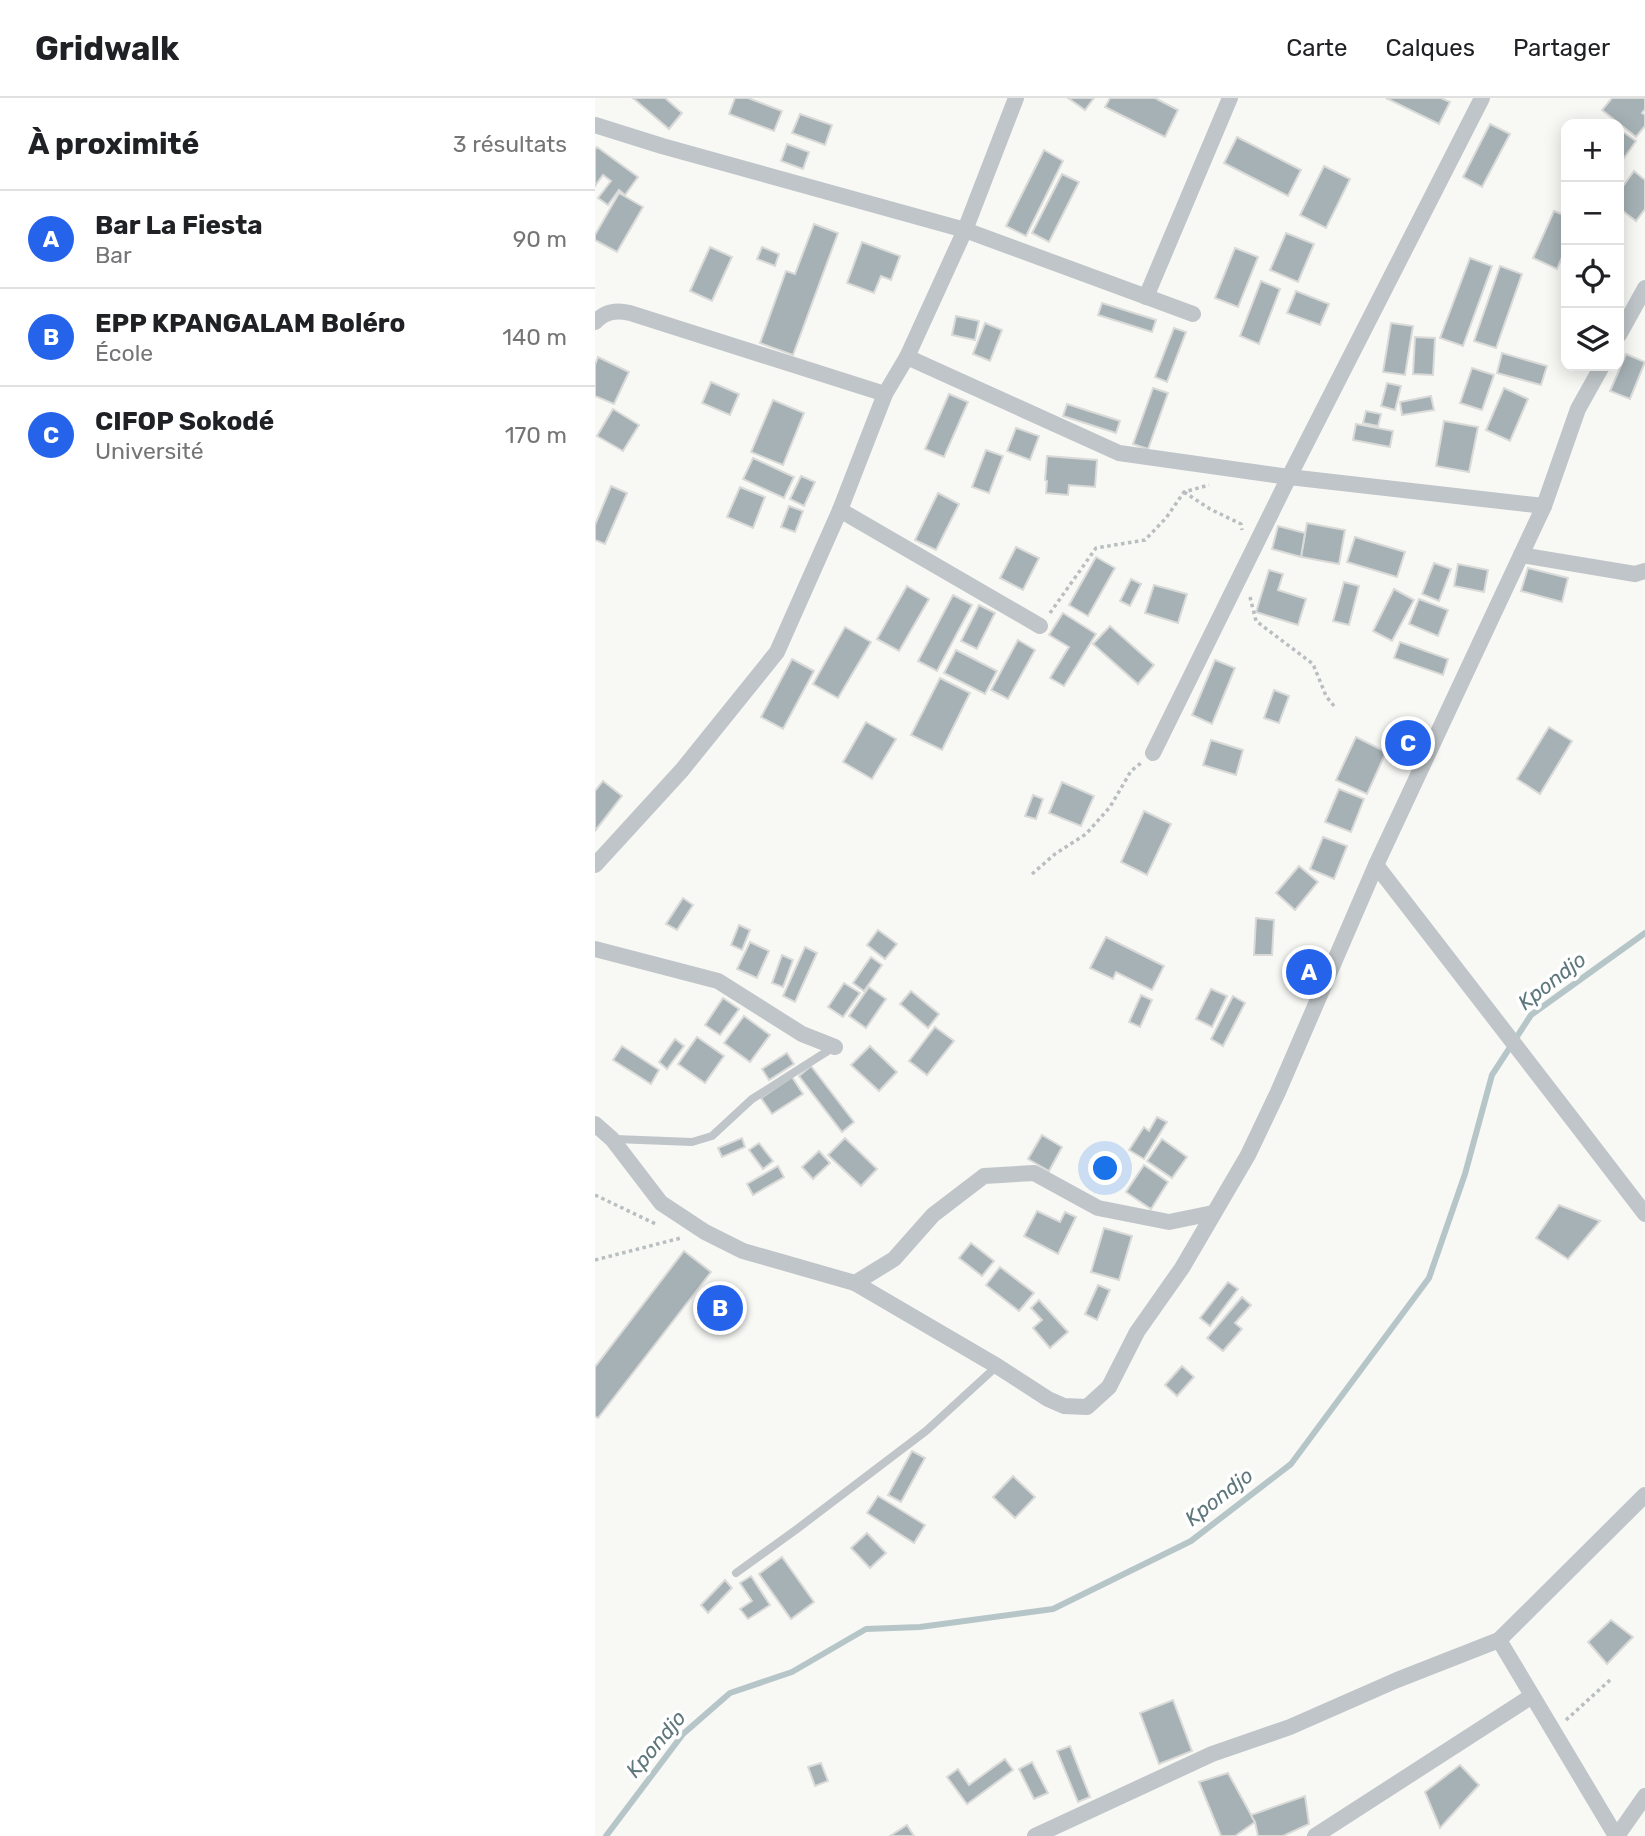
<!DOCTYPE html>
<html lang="fr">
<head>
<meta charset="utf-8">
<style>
  body { margin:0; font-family:Rubik,sans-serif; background:#f6f6f6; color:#202124 }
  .controls { position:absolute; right:21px; top:21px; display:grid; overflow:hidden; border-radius:14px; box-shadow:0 4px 18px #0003 }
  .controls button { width:63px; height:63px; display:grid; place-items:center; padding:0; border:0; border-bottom:2px solid #e0e0e0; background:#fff; color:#202124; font:35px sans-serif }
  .you { position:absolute; left:511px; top:1071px; width:24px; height:24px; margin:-18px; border:5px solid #fff; border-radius:50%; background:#1a73e8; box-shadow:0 0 0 10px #1a73e833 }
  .badge { display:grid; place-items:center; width:46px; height:46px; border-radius:50%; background:#2563eb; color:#fff; font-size:23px; font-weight:700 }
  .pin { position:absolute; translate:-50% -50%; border:4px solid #fff; box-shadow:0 2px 7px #0006 }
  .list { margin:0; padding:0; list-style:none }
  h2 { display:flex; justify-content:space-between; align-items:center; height:91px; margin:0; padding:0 28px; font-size:30px }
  h2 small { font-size:23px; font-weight:400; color:#757577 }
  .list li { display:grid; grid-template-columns:46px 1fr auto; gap:21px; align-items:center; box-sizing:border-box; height:98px; padding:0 28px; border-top:2px solid #e0e0e0 }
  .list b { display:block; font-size:26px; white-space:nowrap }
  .list p { margin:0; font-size:23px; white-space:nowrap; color:#757577 }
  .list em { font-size:23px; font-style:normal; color:#757577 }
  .icon { flex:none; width:38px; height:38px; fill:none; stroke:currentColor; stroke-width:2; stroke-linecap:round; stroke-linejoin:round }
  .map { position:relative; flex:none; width:1050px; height:1738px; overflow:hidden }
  header { display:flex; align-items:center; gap:42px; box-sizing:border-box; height:98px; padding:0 35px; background:#fff; border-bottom:2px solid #e0e0e0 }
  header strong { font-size:33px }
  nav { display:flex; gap:38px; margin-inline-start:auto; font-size:24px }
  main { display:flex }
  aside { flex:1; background:#fff }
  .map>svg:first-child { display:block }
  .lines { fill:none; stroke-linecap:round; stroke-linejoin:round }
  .stream { stroke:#b6c6c8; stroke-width:6 }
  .building { fill:#a5b1b5; stroke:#dadad8; stroke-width:2 }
  .path { stroke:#b9bec0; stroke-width:3.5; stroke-dasharray:3.5 3.5; stroke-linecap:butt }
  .service { stroke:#bfc5c8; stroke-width:8 }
  .minor { stroke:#bfc5c8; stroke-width:16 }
  .labels { text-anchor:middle; stroke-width:7; stroke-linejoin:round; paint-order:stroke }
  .water-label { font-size:21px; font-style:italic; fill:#5e777c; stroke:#fff }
</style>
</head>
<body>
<header>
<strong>Gridwalk</strong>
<nav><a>Carte</a><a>Calques</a><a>Partager</a></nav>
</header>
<main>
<aside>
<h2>À proximité<small>3 résultats</small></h2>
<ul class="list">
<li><span class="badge">A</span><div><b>Bar La Fiesta</b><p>Bar</p></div><em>90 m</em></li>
<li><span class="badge">B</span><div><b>EPP KPANGALAM Boléro</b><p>École</p></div><em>140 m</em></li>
<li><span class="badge">C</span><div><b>CIFOP Sokodé</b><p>Université</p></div><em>170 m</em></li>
</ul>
</aside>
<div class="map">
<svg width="1050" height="1738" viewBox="0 0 1050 1738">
  <rect width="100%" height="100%" fill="#f8f8f5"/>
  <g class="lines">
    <path class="stream" d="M11,1738l77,-102 47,-41 62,-21 74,-43 54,-2 133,-18 138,-68 100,-77 138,-186 36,-104 27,-99 39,-60 114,-82"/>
  </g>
  <g class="building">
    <path d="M38,0h32l17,15 -13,16z"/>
    <path d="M140,0h13l34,13 -8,20 -45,-17z"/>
    <path d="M473,0h26l-9,12z"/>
    <path d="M515,0h45l23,12 -13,27 -60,-30z"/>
    <path d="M791,0h55l9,4 -11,22z"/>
    <path d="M1017,0h33v11l-3,4 3,2v11l-9,11 -34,-27z"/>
    <path d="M205,16l32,11 -7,20 -33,-12z"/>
    <path d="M895,26l20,10 -28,53 -19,-10z"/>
    <path d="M1024,31l17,12 -17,24z"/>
    <path d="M642,39l64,33 -13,26 -64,-33z"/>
    <path d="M192,46l22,8 -6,17 -22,-8z"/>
    <path d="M2,49l41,30 -13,18 -6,-5 -11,15 -10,-7 13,-17 -8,-6 -8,11v-36z"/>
    <path d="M449,52l19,11 -37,75 -20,-10z"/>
    <path d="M729,68l26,13 -24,49 -26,-13z"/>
    <path d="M1039,73l11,9v29l-9,12 -17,-13v-16z"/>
    <path d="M467,76l17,8 -30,60 -17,-9z"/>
    <path d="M24,95l24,14 -26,45 -22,-12v-5z"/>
    <path d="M959,113l12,5v32l-9,21 -24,-11z"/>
    <path d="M219,126l24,9 -45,122 -33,-12 26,-72 9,3z"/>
    <path d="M691,135l28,11 -16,38 -28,-12z"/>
    <path d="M267,144l38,14 -9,24 -10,-4 -7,17 -27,-10z"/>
    <path d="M115,149l22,10 -20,44 -22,-10z"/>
    <path d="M167,149l17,7 -4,12 -18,-7z"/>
    <path d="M640,150l23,9 -20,50 -23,-9z"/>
    <path d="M875,160l22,8 -29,80 -23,-8z"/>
    <path d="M905,168l22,8 -26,74 -22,-7z"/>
    <path d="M666,183l19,8 -21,55 -19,-8z"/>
    <path d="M701,193l33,13 -9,21 -33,-12z"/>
    <path d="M507,205l54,17 -4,12 -54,-17z"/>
    <path d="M361,218l23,5 -4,19 -23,-5z"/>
    <path d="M390,225l17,7 -12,31 -17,-7z"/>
    <path d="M796,225l22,3 -8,49 -22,-3z"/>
    <path d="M579,230l12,4 -19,50 -12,-5z"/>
    <path d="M820,239l20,1 -2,37 -20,-1z"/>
    <path d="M907,255l45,13 -6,19 -44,-12z"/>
    <path d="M1031,256l19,8 -15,37 -20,-8z"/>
    <path d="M3,259l31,15 -15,32 -19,-8v-31z"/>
    <path d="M877,270l22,7 -12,35 -22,-7z"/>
    <path d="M116,284l28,12 -9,21 -28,-12z"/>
    <path d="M792,285l14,3 -6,24 -14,-4z"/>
    <path d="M558,290l15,5 -20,56 -15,-5z"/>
    <path d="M909,290l24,11 -18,42 -24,-11z"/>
    <path d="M354,296l19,8 -24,55 -19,-8z"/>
    <path d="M836,298l3,14 -32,5 -2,-13z"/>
    <path d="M178,302l31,13 -21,52 -32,-13z"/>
    <path d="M472,306l53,17 -4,12 -53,-17z"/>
    <path d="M18,311l26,16 -16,26 -26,-15z"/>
    <path d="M771,313l15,3 -3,12 -15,-3z"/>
    <path d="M849,323l34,6 -9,45 -33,-6z"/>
    <path d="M761,326l37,7 -3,16 -37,-7z"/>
    <path d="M421,330l23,8 -9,24 -23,-9z"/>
    <path d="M391,352l17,6 -14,37 -17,-6z"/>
    <path d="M452,358l50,4 -2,27 -26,-2 -1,10 -22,-2 1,-12 -2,-1z"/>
    <path d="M158,360l41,19 -10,21 -41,-19z"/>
    <path d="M206,378l14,6 -11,24 -14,-7z"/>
    <path d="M16,388l16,7 -22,51 -10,-4v-15z"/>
    <path d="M145,389l25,10 -12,31 -26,-11z"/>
    <path d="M343,395l21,11 -23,46 -21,-10z"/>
    <path d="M194,408l14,5 -8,21 -14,-5z"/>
    <path d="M712,425l38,7 -6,34 -38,-7z"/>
    <path d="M683,428l27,7 -4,24 -29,-8z"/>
    <path d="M760,439l50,15 -8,25 -50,-15z"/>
    <path d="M421,449l23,11 -16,32 -23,-12z"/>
    <path d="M501,459l19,11 -27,48 -19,-11z"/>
    <path d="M839,465l17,6 -12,32 -17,-7z"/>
    <path d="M863,466l30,6 -4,22 -30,-6z"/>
    <path d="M933,470l40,10 -6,24 -41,-11z"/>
    <path d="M674,472l14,4 -5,16 28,9 -8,26 -42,-13z"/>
    <path d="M536,481l10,5 -11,22 -10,-5z"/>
    <path d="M749,484l15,4 -10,39 -16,-4z"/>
    <path d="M559,487l33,9 -9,29 -33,-10z"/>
    <path d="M312,488l22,13 -30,52 -22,-12z"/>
    <path d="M799,491l20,11 -22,41 -19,-10z"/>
    <path d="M358,497l19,10 -35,66 -19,-10z"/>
    <path d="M824,501l29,11 -10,26 -29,-12z"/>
    <path d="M384,507l16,8 -18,36 -16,-8z"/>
    <path d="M468,515l33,21 -32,52 -14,-8 19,-31 -20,-12z"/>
    <path d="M515,528l44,39 -16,19 -45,-40z"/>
    <path d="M250,529l26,15 -33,56 -25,-14z"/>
    <path d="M423,542l17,10 -27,49 -17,-9z"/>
    <path d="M805,544l48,17 -5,16 -49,-17z"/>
    <path d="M361,552l41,21 -12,23 -41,-21z"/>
    <path d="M197,561l22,12 -31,58 -22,-12z"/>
    <path d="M620,562l20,8 -23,56 -20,-9z"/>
    <path d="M345,580l30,15 -28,57 -31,-15z"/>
    <path d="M679,592l15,6 -10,27 -15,-5z"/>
    <path d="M271,624l30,17 -24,40 -29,-17z"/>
    <path d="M954,629l23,14 -32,53 -23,-15z"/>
    <path d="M761,639l30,15 -19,42 -31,-14z"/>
    <path d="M616,642l32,10 -7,25 -33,-10z"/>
    <path d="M8,683l19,15 -27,35v-40z"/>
    <path d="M467,684l32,14 -13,30 -32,-13z"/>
    <path d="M744,691l25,10 -13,33 -26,-10z"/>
    <path d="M438,697l10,4 -7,20 -11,-3z"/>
    <path d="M549,713l27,13 -24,51 -26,-13z"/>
    <path d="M728,739l24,9 -13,33 -24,-10z"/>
    <path d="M704,768l19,16 -23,28 -19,-17z"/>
    <path d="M88,800l10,7 -16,25 -11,-6z"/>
    <path d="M661,820l18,2 -2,35h-18z"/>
    <path d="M144,827l11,5 -8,20 -11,-5z"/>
    <path d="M283,832l19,14 -12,15 -18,-14z"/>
    <path d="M511,839l58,29 -12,24 -36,-18 -3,7 -23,-11z"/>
    <path d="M155,844l19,9 -12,27 -20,-9z"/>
    <path d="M210,849l12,6 -22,49 -12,-6z"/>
    <path d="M187,857l11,5 -10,27 -11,-4z"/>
    <path d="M276,859l11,8 -18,26 -11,-8z"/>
    <path d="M249,885l16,10 -17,24 -15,-10z"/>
    <path d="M274,889l17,12 -20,29 -17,-12z"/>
    <path d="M616,891l16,7 -15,31 -16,-8z"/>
    <path d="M316,893l28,23 -11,14 -28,-24z"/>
    <path d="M546,897l11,5 -12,27 -11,-5z"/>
    <path d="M638,898l12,7 -22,43 -12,-7z"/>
    <path d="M128,900l16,11 -19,26 -15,-10z"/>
    <path d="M149,918l26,19 -20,27 -26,-19z"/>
    <path d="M340,929l19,14 -27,34 -18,-14z"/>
    <path d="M102,939l27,19 -19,27 -27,-19z"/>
    <path d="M80,941l9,7 -17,23 -8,-7z"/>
    <path d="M27,948l37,24 -8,14 -38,-24z"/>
    <path d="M275,948l27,26 -18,19 -28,-26z"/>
    <path d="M192,955l7,11 -25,16 -7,-11z"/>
    <path d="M216,968l43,56 -12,10 -43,-56z"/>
    <path d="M197,979l11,17 -31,20 -11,-16z"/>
    <path d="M562,1019l10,5 -23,37 -15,-9 15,-23 5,4z"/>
    <path d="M447,1037l20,12 -13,24 -21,-12z"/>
    <path d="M147,1040l3,9 -23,10 -4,-9z"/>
    <path d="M250,1040l32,31 -16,17 -33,-31z"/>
    <path d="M567,1041l25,18 -15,21 -25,-17z"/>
    <path d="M164,1045l14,18 -10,8 -14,-19z"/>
    <path d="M224,1053l11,12 -17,16 -11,-12z"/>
    <path d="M549,1067l24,17 -17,27 -25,-17z"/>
    <path d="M183,1068l6,11 -31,18 -6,-11z"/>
    <path d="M964,1107l41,16 -32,38 -32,-21z"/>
    <path d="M442,1113l23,11 5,-10 11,5 -18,37 -34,-18z"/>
    <path d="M509,1130l28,8 -13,44 -28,-8z"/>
    <path d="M376,1145l23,18 -12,15 -23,-18z"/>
    <path d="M89,1153l27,21 -113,146 -3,-2v-49z"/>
    <path d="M405,1169l34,26 -15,18 -33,-26z"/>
    <path d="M633,1184l10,7 -28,37 -10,-8z"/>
    <path d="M503,1187l12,5 -13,30 -12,-6z"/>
    <path d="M647,1199l9,8 -16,18 7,6 -19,22 -16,-13z"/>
    <path d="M444,1202l29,32 -18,16 -17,-20 9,-8 -11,-12z"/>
    <path d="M587,1268l12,11 -17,19 -12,-11z"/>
    <path d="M317,1353l13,7 -24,44 -13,-7z"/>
    <path d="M418,1378l22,21 -20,21 -22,-21z"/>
    <path d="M283,1398l47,29 -11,18 -47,-30z"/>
    <path d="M272,1435l19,20 -16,15 -19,-20z"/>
    <path d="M187,1459l32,45 -23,17 -32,-45z"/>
    <path d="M156,1478l19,29 -22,14 -8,-10 12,-8 -12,-18z"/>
    <path d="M130,1482l7,8 -24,25 -7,-8z"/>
    <path d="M1016,1522l22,17 -26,27 -19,-22z"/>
    <path d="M578,1602l19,51 -33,13 -19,-51z"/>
    <path d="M475,1648l20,51 -12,5 -21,-51z"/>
    <path d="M410,1661l8,11 -46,34 -20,-27 11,-8 11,16z"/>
    <path d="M437,1664l16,31 -14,6 -15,-30z"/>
    <path d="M226,1665l7,18 -13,5 -7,-19z"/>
    <path d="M865,1667l19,20 -39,43 -15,-36z"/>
    <path d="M633,1675l27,49 -20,14h-14l-22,-54z"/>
    <path d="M710,1698l4,28 -26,12h-25l-3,-14 -4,-7z"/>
    <path d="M312,1727l7,11h-24z"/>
  </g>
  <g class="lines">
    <g class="path">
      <path d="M589,394l26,17 31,15 1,6"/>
      <path d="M655,499l6,24 57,43 13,32 8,10"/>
      <path d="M455,515l46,-65 49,-8 21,-22 18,-26 25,-7"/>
      <path d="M437,776l23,-20 31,-20 24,-27 21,-36 10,-8"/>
      <path d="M0,1097l63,30"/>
      <path d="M0,1162l86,-22"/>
      <path d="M971,1622l44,-40"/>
    </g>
    <g class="service">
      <path d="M20,1041l77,3 20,-6 40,-37 82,-52"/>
      <path d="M141,1475l61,-44 129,-98 71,-65"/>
    </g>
    <g class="minor">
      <path d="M0,27l67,21 303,84 228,84"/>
      <path d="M551,199l84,-199"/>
      <path d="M0,224c11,-11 21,-12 35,-9l255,81"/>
      <path d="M1024,237l26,-47"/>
      <path d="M312,259l212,96 170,24 255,29"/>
      <path d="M245,412l200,116"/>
      <path d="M926,457l114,19 10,-3"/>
      <path d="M558,655l136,-276 193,-379"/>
      <path d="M0,767l87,-95 95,-118 63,-142 45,-116 22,-37 58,-127 51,-132"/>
      <path d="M781,767c89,116 180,232 269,349"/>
      <path d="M0,851l123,32 84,53 33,13"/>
      <path d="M0,1026l17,15 49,64 44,29 38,19 112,32 142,83 51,33 16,7 23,1 22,-20 28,-55 45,-64 66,-113 30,-63 98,-227 168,-359 34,-97 24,-43"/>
      <path d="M260,1185l39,-24 39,-44 51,-39 50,-3 64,35 71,14 44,-9"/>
      <path d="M904,1542l117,196"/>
      <path d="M440,1738l177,-82 78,-27 107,-47 102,-40 146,-145"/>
      <path d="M720,1738l217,-140"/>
      <path d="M1022,1738l28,-40"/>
    </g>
  </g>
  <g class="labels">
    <g class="water-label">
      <text transform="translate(957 883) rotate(-38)" y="7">Kpondjo</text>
      <text transform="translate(624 1399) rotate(-38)" y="7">Kpondjo</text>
      <text transform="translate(61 1646) rotate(-50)" y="7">Kpondjo</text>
    </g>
  </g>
</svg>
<div class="controls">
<button>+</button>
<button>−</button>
<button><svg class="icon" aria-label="locate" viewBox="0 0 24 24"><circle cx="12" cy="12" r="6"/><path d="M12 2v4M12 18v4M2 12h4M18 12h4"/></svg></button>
<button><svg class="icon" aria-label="layers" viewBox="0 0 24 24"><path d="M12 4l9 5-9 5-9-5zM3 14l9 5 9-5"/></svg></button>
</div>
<div class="you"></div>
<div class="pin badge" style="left:714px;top:874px">A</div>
<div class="pin badge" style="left:125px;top:1210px">B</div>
<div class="pin badge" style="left:813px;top:645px">C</div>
</div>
</main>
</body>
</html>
